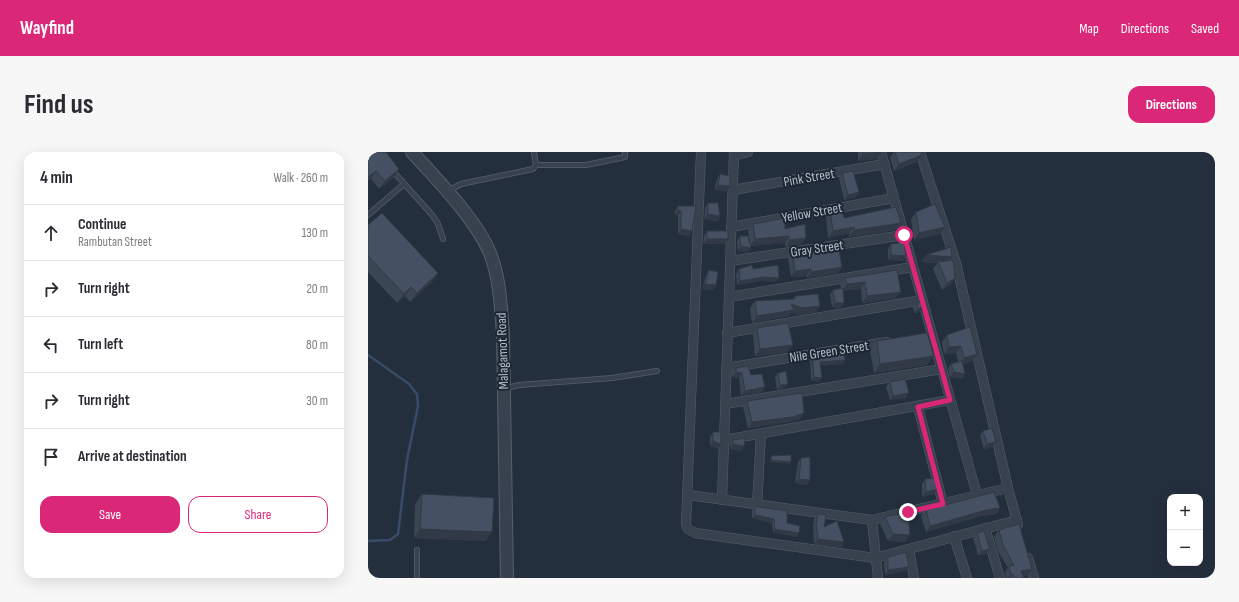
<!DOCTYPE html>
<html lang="en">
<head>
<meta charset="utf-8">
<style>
  body { margin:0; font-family:"Sofia Sans Condensed",sans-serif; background:#f7f7f7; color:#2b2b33 }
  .controls { position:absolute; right:12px; bottom:12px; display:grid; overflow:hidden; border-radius:8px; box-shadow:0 4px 16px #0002 }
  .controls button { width:36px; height:36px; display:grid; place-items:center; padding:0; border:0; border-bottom:1px solid #e1e1e2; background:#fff; color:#2b2b33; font:20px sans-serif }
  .stop { position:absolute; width:12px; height:12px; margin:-9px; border:3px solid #db2777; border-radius:50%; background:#fff }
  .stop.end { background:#db2777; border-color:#fff; box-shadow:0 1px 4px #0008 }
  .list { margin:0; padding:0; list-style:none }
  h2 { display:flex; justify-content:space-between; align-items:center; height:52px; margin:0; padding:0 16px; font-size:17px }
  h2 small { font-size:13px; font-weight:400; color:#7c7c81 }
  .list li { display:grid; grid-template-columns:26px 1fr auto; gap:12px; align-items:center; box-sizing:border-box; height:56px; padding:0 16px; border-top:1px solid #e1e1e2 }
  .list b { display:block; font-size:15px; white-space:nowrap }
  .list p { margin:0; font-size:13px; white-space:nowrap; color:#7c7c81 }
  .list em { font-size:13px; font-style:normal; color:#7c7c81 }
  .actions { display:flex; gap:8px; padding:12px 16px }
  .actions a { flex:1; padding:9px 0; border:1px solid #db2777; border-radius:12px; text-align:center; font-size:14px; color:#db2777 }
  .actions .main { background:#db2777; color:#fff }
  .icon { flex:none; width:22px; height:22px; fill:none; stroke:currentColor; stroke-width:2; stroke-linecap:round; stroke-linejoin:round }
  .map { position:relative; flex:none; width:847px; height:426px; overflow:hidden; border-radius:12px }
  header { display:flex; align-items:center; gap:24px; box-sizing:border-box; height:56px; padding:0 20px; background:#db2777; color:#fff }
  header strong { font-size:19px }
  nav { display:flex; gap:22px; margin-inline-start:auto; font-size:14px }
  .intro { display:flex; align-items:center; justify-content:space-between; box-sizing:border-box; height:96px; padding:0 24px }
  h1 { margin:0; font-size:28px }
  .button { padding:10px 18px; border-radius:12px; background:#db2777; color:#fff; font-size:14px; font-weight:700 }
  main { display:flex; gap:24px; padding:0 24px }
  aside { flex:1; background:#fff; border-radius:12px; box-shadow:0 4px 16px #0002 }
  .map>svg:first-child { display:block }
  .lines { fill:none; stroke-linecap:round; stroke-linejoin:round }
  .stream { stroke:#394c67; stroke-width:2.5 }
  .service-casing { stroke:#565f6c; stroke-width:6 }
  .minor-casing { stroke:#565f6c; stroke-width:10 }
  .tertiary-casing { stroke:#565f6c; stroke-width:14 }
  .service { stroke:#38414e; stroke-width:4.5 }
  .minor { stroke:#38414e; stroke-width:9 }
  .tertiary { stroke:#38414e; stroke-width:12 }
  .wall { fill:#3b4654 }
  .shaded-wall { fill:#303945 }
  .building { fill:#455162; stroke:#303945 }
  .route { stroke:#db2777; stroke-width:5 }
  .labels { text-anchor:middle; stroke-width:4; stroke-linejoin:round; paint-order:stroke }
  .street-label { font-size:14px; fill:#b4bcc9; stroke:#1d2633 }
</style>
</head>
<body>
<header>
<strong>Wayfind</strong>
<nav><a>Map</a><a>Directions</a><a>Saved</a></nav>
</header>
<div class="intro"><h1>Find us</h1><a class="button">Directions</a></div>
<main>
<aside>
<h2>4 min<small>Walk · 260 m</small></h2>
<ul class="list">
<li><svg class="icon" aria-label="ahead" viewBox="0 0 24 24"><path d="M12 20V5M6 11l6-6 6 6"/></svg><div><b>Continue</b><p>Rambutan Street</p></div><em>130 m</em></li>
<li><svg class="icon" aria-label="right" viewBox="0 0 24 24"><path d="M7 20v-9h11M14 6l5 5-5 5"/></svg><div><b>Turn right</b></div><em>20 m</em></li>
<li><svg class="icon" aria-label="left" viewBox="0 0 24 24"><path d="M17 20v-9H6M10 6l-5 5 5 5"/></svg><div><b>Turn left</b></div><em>80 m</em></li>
<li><svg class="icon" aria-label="right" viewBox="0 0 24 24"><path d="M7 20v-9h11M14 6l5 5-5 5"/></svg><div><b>Turn right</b></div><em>30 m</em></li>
<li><svg class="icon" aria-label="arrive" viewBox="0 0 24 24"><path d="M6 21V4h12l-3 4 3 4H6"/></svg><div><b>Arrive at destination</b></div></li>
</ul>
<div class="actions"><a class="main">Save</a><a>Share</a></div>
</aside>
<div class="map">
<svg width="847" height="426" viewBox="0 0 847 426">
  <rect width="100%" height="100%" fill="#242f3e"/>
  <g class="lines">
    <path class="stream" d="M0,203l41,29 8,10 1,12 -11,54 -9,74 -8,6 -22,1"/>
    <defs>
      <g id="service">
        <path d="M168,13h50l39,-8v-5"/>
        <path d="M24,18l41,46 5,8 5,15"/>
        <path d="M80,39l13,-7 72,-15 3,-4 -2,-13"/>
        <path d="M0,63l36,-31"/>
        <path d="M136,237l15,-4 93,-7 45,-7"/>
        <path d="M49,398v28"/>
      </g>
      <g id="minor">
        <path d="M333,0l-15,372 2,5 7,4 180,25 142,-38"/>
        <path d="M513,0l96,343"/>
        <path d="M552,0l36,111 52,225 10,37"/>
        <path d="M366,3l14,-3"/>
        <path d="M365,38l152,-26"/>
        <path d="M363,75l163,-29"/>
        <path d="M362,109l174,-26"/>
        <path d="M361,145l184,-30"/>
        <path d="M359,181l195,-33"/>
        <path d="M358,216l161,-26"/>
        <path d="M357,252l217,-35"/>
        <path d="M550,255l25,97"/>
        <path d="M356,288l226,-40"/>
        <path d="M320,343l184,25 136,-32"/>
        <path d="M354,348l12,-348"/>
        <path d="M389,353l4,-71"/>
        <path d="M504,368l6,58"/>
        <path d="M617,376l15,50"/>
        <path d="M586,384l13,42"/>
        <path d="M541,397l5,29"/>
        <path d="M660,406l6,20"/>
      </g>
      <path id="tertiary" d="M44,0c25,28 64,67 78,101 10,26 11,54 13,82l4,243"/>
    </defs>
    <use href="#service" class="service-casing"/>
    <use href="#minor" class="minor-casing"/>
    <use href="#tertiary" class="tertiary-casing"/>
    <use href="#service" class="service"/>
    <use href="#minor" class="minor"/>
    <use href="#tertiary" class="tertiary"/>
  </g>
  <g class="wall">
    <path d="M0,0l31,17 -5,8 -15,12 -8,-10 -3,2z"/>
    <path d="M490,0h23l-5,7 -18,2z"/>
    <path d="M526,0h27l-4,10 -23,9 -4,-14z"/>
    <path d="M474,21l17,19 -3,5 -12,3 -5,-22z"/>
    <path d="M352,22l10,12 -3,5 -13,-1 3,-11z"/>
    <path d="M340,51l12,13 -3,5 -13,-2 1,-11z"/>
    <path d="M310,54l14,25 -3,5 -11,-2v-19h-3v-4z"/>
    <path d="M462,58l14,8 57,5 -5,7 -47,7v-4l-21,5 -2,-22z"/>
    <path d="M548,60l29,15 -5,7 -26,6 -3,-21z"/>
    <path d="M385,72l32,5 21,9 -5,6 -16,3v-4l-35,3 1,2 -4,4 -9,-1 -1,-10 3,-5 10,7 -2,-12z"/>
    <path d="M0,73l70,48 -6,9 -22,20 -5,-6 -8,7 -29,-31z"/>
    <path d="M339,79l21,8 -3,5h-22l1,-8z"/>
    <path d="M523,92l15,12 -3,5 -15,-1v-11z"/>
    <path d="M424,100l50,15 -4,6 -31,5 -1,-2 -15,1 -3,-19z"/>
    <path d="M558,103l26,2 -2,3 5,18 -5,7 -8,5 -9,-21 4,-6 -16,-1z"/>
    <path d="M371,117h14l23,13 -15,-1 -24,4 -1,-11z"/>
    <path d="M341,118l7,15 -3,5 -11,-1 4,-14z"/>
    <path d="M529,118l-1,28 -34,5 -1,-14 -18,2 1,12 -4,5 -8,-1 -2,-12 3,-5 8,-2 -1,-3 5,-7z"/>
    <path d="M427,144l25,10 -4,6 -18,3 -6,-3 -3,4 -37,7 -2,-15 5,-7 38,-2z"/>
    <path d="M549,151l3,9 -5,1 -2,-5z"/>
    <path d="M602,175l2,34 -9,3 2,10 -3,5 -12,-2 -2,-8 3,-5 7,-2 -2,-9 -12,1 -2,-12 5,-7z"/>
    <path d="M389,176l36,17 -5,7 -33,4 -2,-21z"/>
    <path d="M509,189l50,24 -53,8 -4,-23z"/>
    <path d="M444,204l31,8 -23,1 -1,17 -8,-2 -1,-20z"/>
    <path d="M368,216l15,7 14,12 -3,5 -21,3 -2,-17 -7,-1v-4z"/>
    <path d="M410,221l6,15 -7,2 -2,-13z"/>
    <path d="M522,230l16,16 -16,2 -4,-13z"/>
    <path d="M379,249l53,18 -11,3 -41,6 -5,-21z"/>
    <path d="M615,279l13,11 -4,5 -8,2 -4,-13z"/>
    <path d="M345,280l8,12 -3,5 -8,-3v-9z"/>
    <path d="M365,288l11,6 -3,5 -11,-2v-4z"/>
    <path d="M433,306l6,27 -12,-2 3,-21z"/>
    <path d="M557,327l9,15 -12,3v-13z"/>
    <path d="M54,342l64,47 -72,-3 1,-34z"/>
    <path d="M387,354l32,17 10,14 -24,-5 -1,-9 -20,-5v-8z"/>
    <path d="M632,356l-4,6 -15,2 -55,16 -5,-16 5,-6z"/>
    <path d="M450,362l6,13 20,15 -3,5 -27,-3 -1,-16 1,-10z"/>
    <path d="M517,365l20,25 -17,-1 -8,-17z"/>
    <path d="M631,378l28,46h-4l1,2h-18l-1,-6 3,-4 -10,-17 -4,-14z"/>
    <path d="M609,381l13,16 -4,5 -8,1 -5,-17z"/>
    <path d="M520,405l17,14 -20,4 -1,-13z"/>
  </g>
  <g class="shaded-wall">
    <path d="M513,0l-5,7 -18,2 5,-7z"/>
    <path d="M554,3l-5,7 -23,9 5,-7z"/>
    <path d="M31,17l-5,8 -15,12 6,-8z"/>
    <path d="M8,19l-5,8 -3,2v-4z"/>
    <path d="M350,33l12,1 -3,5 -13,-1z"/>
    <path d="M491,40l-3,5 -12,3 4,-5z"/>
    <path d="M310,58l3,1 -3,4h-3z"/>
    <path d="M340,62l12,2 -3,5 -13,-2z"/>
    <path d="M533,71l-5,7 -47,7 5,-7z"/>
    <path d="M486,75l-5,6 -21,5 5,-7z"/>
    <path d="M577,75l-5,7 -26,6 5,-7z"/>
    <path d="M313,77l11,2 -3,5 -11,-2z"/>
    <path d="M421,84l-4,7 -35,3 5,-7z"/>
    <path d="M438,86l-5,6 -16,3 5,-7z"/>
    <path d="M339,87h21l-3,5h-22z"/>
    <path d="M373,94l10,2 -4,4 -9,-1z"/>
    <path d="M523,103l15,1 -3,5 -15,-1z"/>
    <path d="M558,103l26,2 -5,7 -9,-2 -1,1 -16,-1z"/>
    <path d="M474,115l-4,6 -31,5 4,-6z"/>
    <path d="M443,117l-5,7 -15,1 4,-6z"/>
    <path d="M70,121l-6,9 -22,20 7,-9z"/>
    <path d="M396,125l15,1 -3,4 -15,-1 -24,4 3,-4z"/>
    <path d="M587,126l-5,7 -8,5 5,-7z"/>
    <path d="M497,130l-4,7 -19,2 5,-7z"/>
    <path d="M337,132l11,1 -3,5 -11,-1z"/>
    <path d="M43,135l-6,9 -8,7 7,-9z"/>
    <path d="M533,140l-5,6 -34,5 5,-7z"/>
    <path d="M467,151h9l-4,5 -8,-1z"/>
    <path d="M423,152l29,2 -4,6 -18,3 -6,-3 -3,4 -37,7 5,-7z"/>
    <path d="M555,155l-3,5 -5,1 3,-4z"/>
    <path d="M425,193l-5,7 -33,4 5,-7z"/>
    <path d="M593,194l-5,7 -12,1 5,-7z"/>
    <path d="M609,202l-5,7 -13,4 5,-7z"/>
    <path d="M566,204l-7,9 -53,8 6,-9z"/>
    <path d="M477,208l-2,4 -26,2 3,-4z"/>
    <path d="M368,220l6,1 -3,5 -7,-1z"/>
    <path d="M586,220l11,2 -3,5 -12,-2z"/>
    <path d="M446,225l8,1 -3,4 -8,-2z"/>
    <path d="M420,232l-4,4 -7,2 3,-5z"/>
    <path d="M397,235l-3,5 -21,3 4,-4z"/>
    <path d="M541,241l-3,5 -16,2 3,-4z"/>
    <path d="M436,261l-4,6 -11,3 -41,6 4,-6z"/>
    <path d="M345,289l8,3 -3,5 -8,-3z"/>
    <path d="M628,290l-4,5 -8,2 3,-5z"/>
    <path d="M365,292l11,2 -3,5 -11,-2z"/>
    <path d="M403,308l20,2 -1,2 -21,-2z"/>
    <path d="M431,327l11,1 -3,5 -12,-2z"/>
    <path d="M570,337l-4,5 -12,3 4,-5z"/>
    <path d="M632,356l-4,6 -15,2 -55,16 4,-6 56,-16z"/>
    <path d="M387,363l19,4 -2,4 -20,-5z"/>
    <path d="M52,377l72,3 -6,9 -72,-3z"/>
    <path d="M407,377l24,4 -2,4 -24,-5z"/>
    <path d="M525,382l17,1 -5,7 -17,-1z"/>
    <path d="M450,387l26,3 -3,5 -27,-3z"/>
    <path d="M622,397l-4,5 -8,1 4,-4z"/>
    <path d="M541,415l-4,4 -20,4 3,-5z"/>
    <path d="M664,417l-5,7 -11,1 5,-6z"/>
    <path d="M645,422l-3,4h-2l3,-3z"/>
  </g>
  <g class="building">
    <path d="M0,0h18l13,17 -14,12 -9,-10 -8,6z"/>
    <path d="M495,0h18l-18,2z"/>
    <path d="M527,0h26l1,3 -23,9z"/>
    <path d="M485,19l6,21 -11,3 -6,-22z"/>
    <path d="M352,22l10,2v10l-12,-1z"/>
    <path d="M340,51h10l2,13 -12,-2z"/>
    <path d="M567,52l10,23 -26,6 -3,-21z"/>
    <path d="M310,54h18l-4,25 -11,-2v-18l-3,-1z"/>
    <path d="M528,55l5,16 -47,7v-3l-21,4 -3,-21 11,-2 3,10z"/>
    <path d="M14,61l56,60 -21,20 -6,-6 -7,7 -36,-38v-31z"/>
    <path d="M417,66v11l20,-5 1,14 -16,2 -1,-4 -34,3 -2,-15z"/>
    <rect x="339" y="79" width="21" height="8"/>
    <path d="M372,84h8l3,12 -10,-2z"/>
    <path d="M536,90l2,14 -15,-1v-11z"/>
    <path d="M470,93l4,22 -31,5v-3l-16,2 -3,-19z"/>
    <path d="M583,95l1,10 -26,-2z"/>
    <path d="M585,108l2,18 -8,5 -9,-21z"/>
    <path d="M384,113l1,4 25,-4 1,13 -15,-1 -24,4 -1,-12z"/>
    <path d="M341,118l9,2 -2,13 -11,-1z"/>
    <path d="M529,118l4,22 -34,4 -2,-14 -18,2 -2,-6z"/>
    <path d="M475,136l1,15h-9l-2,-13z"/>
    <path d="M450,142l2,12 -18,2 -11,-4 3,6 -37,6 -2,-15 40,-2v-3z"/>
    <path d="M553,150l2,5 -5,2 -1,-6z"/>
    <path d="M420,171l5,22 -33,4 -3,-21z"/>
    <path d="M602,175l7,27 -13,4 -3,-12 -12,1 -2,-12z"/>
    <path d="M559,181l7,23 -54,8 -3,-23z"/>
    <path d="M476,199l1,9 -25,2 2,16 -8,-1 -2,-21z"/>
    <path d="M594,209l3,13 -11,-2 -3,-8z"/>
    <path d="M380,214l3,9 11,-1 3,13 -20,4 -3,-18 -6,-1v-4z"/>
    <path d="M418,219l2,13 -8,1 -2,-12z"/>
    <path d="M537,227l4,14 -16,3 -3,-14z"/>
    <path d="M434,241l2,20 -11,4 -41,5 -5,-21z"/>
    <path d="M624,276l4,14 -9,2 -4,-13z"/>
    <path d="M345,280h8v12l-8,-3z"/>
    <path d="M377,286l-1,8 -11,-2v-4z"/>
    <path d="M423,303v7l-20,-2v-4z"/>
    <path d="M442,305v23l-11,-1 2,-21z"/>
    <path d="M567,326l3,11 -12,3 -1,-13z"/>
    <path d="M626,340l6,16 -14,2 -56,16 -4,-16z"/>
    <path d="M54,342l72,4 -2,34 -72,-3z"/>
    <path d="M387,354l4,1 28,4v12l13,3 -1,7 -24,-4 -1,-10 -19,-4z"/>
    <path d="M540,360l2,23 -17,-1 -8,-17z"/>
    <path d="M450,362l8,1 -2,12 13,-6 7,21 -26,-3 -2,-15z"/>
    <path d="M651,372l13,45 -11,2 3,7h-10l-1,-4 -2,1 -2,-9 5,-1 -11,-20 -4,-15z"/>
    <path d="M616,379l6,18 -8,2 -5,-18z"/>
    <path d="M538,400l3,15 -21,3v-13z"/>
  </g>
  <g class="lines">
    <path class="route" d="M536,83l46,165 -32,7 25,97 -35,8"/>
  </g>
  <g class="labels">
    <g class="street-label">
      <text transform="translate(441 25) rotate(-10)" y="5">Pink Street</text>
      <text transform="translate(444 60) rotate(-10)" y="5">Yellow Street</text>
      <text transform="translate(449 96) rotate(-8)" y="5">Gray Street</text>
      <text transform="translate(134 199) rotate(-92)" y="5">Malagamot Road</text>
      <text transform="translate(461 199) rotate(-9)" y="5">Nile Green Street</text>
    </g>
  </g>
</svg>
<div class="controls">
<button>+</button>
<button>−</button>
</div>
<div class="stop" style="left:536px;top:83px"></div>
<div class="stop end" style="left:540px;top:360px"></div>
</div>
</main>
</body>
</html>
